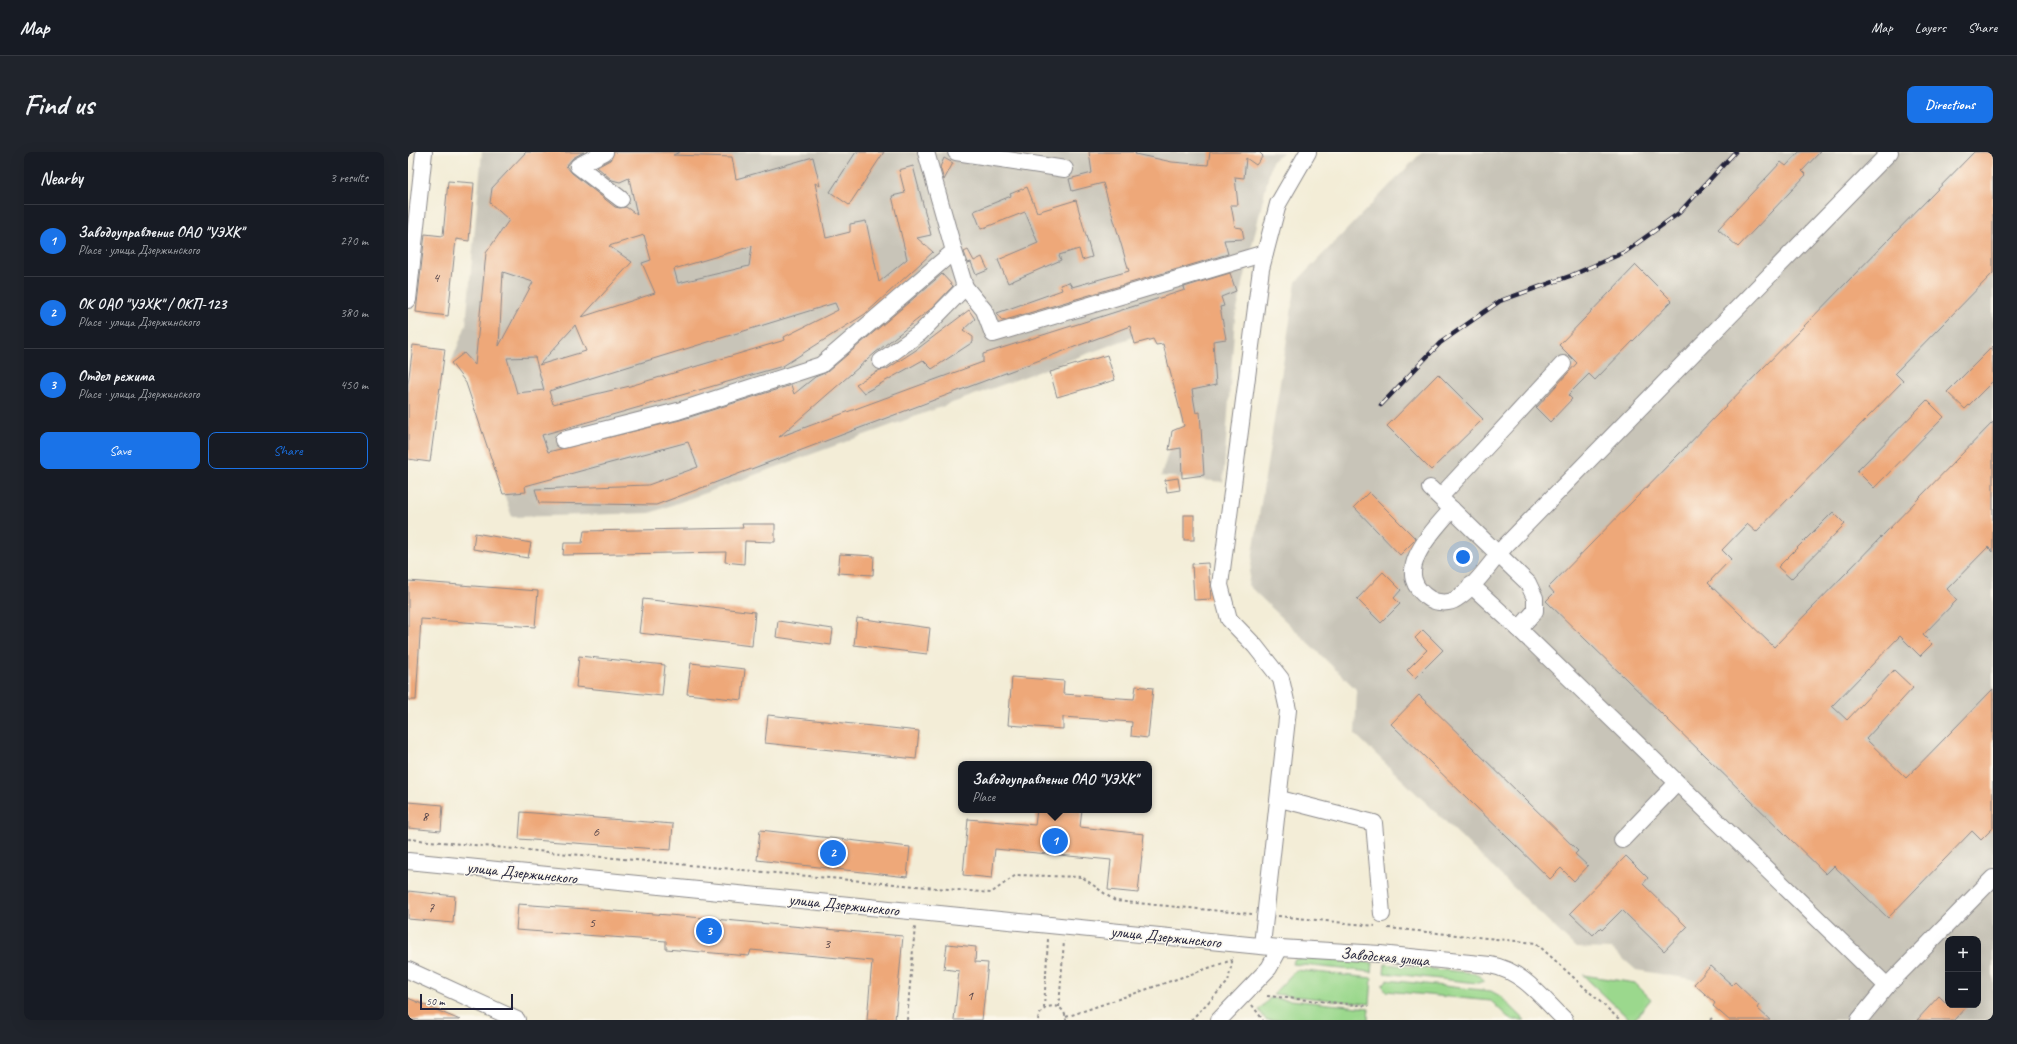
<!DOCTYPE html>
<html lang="en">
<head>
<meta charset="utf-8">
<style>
  body { margin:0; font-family:Caveat,sans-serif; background:#20242c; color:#f1f3f6 }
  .controls { position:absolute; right:12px; bottom:12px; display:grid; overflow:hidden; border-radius:8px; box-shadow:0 4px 16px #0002 }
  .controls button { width:36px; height:36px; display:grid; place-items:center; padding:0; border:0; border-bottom:1px solid #363941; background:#171b24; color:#f1f3f6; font:20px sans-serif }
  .scale { position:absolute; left:12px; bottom:10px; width:93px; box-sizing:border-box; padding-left:4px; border:2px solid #22223b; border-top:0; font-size:11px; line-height:14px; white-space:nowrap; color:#22223b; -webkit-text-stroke:3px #fbf7ec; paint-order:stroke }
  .you { position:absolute; left:1055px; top:405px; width:14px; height:14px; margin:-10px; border:3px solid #fff; border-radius:50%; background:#1a73e8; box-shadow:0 0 0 6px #1a73e833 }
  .badge { display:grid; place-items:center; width:26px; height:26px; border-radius:50%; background:#1a73e8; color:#fff; font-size:13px; font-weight:700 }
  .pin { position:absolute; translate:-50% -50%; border:2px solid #fff; box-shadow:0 1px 4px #0006 }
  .popup { position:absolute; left:550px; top:609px; width:194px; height:52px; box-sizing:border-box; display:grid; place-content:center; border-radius:8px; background:#171b24; filter:drop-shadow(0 1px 3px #0005); font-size:13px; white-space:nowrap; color:#9ea1a6 }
  .popup b { font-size:15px; color:#f1f3f6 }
  .popup::after { content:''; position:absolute; left:50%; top:100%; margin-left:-8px; border:8px solid transparent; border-top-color:#171b24 }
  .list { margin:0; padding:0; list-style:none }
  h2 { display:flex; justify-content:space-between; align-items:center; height:52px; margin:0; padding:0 16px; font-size:17px }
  h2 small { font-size:13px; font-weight:400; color:#9ea1a6 }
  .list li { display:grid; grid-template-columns:26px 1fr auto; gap:12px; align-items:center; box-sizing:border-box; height:72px; padding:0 16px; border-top:1px solid #363941 }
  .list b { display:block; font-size:15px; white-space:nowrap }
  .list p { margin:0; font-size:13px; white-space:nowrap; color:#9ea1a6 }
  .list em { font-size:13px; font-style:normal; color:#9ea1a6 }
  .actions { display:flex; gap:8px; padding:12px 16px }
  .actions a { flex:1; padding:9px 0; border:1px solid #1a73e8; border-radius:8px; text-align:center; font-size:14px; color:#1a73e8 }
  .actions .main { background:#1a73e8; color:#fff }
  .map { position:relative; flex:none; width:1585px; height:868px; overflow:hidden; border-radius:8px }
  header { display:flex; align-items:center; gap:24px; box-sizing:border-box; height:56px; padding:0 20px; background:#171b24; border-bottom:1px solid #363941 }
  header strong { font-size:19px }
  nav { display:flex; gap:22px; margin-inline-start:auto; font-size:14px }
  .intro { display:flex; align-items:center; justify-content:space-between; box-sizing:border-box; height:96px; padding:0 24px }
  h1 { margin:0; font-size:28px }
  .button { padding:10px 18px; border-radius:8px; background:#1a73e8; color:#fff; font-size:14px; font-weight:700 }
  main { display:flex; gap:24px; padding:0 24px }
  aside { flex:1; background:#171b24; border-radius:8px; box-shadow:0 4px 16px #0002 }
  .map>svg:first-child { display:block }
  .industrial { fill:#c8c4b8; fill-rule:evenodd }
  .green { fill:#9bd88d; stroke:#5e7d64 }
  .building { fill:#eea879; fill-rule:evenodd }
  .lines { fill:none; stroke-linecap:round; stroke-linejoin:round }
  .minor-casing { stroke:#8a8889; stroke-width:18 }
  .path { stroke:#8a8889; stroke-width:2; stroke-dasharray:3 3; stroke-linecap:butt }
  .minor { stroke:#fff; stroke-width:16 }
  .rail-casing { stroke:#22223b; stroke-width:4.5 }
  .rail { stroke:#fbf7ec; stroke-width:3; stroke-dasharray:9; stroke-linecap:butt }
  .labels { text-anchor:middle; stroke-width:3; stroke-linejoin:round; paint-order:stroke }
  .number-label { font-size:14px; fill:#55444a }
  .street-label { font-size:16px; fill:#22223b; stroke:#fbf7ec }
</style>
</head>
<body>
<header>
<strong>Map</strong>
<nav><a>Map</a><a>Layers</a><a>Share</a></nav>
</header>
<div class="intro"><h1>Find us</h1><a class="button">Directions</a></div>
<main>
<aside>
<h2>Nearby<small>3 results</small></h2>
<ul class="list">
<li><span class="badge">1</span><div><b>Заводоуправление ОАО &quot;УЭХК&quot;</b><p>Place · улица Дзержинского</p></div><em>270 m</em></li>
<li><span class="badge">2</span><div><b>ОК ОАО &quot;УЭХК&quot; / ОКП-123</b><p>Place · улица Дзержинского</p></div><em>380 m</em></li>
<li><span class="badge">3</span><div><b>Отдел режима</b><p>Place · улица Дзержинского</p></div><em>450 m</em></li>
</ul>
<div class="actions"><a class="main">Save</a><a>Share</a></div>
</aside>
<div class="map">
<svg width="1585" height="868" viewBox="0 0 1585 868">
  <rect width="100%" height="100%" fill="#fbf7ec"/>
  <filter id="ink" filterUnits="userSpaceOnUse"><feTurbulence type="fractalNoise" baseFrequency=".025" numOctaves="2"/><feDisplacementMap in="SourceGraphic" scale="8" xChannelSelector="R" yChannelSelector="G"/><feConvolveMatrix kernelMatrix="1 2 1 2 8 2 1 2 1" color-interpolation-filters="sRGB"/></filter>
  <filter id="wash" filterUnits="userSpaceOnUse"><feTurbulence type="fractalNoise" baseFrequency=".012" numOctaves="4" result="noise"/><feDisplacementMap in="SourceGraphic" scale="16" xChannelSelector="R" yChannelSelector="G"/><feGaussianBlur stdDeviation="0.9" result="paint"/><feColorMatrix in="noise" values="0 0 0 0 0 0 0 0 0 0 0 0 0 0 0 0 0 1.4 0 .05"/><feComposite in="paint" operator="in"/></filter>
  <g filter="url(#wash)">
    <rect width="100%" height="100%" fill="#f3edd7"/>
    <g class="industrial">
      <path d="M74,0h802l-12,9 -37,157 -12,164 -62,-6 8,-26 3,-19 12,-5 -21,-82 -6,1 -4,-6 -18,5 -2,-7 -483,176 -138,4 -46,-134 -15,-20 15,-38z"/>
      <path d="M1014,0h571v868h-254l-42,-40 -61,-10 -24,-21 -36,-1 -221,-214 2,-44 -109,-105 48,-303zM1540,787h30v66h-30z"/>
    </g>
    <g class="green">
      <path d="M895,805l70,6 -1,9 -79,-8 1,-4z"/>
      <path d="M977,812l88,9 8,4 3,4 -6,2 -94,-10z"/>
      <path d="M888,818l76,8 -2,26 -97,-10z"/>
      <path d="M1175,823l52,8 16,16 -17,21h-4z"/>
      <path d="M979,828l104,11 9,5 25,24h-14l-20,-19 -105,-10 -4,-6z"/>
      <path d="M862,846l99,10 -1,12h-102l-7,-10z"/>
    </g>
    <g id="blocks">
      <g class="building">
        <path d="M118,0h58l-11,6 -7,8 6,7 43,34 5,1 6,-1 11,8 -8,-37 -9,4 -8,-2 -15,-13 13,-7 4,-8h66l-7,3 59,2 4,22 77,-22 7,29 -5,-3 11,55 24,-6v-8l16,-3 13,61 28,-23 -15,-63 13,-3 -6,-23 14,-4 18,69 -14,3 16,14 -68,62 -82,52 -241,69 6,17 132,-32 111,-35 3,9 21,-17 12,-5 115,-98 11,12 -21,22 -57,45 -96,84 204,-75v-8l202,-64 -1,-3 46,-14 6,18 -15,6 3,9 -4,1 6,32 -13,2 3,44 -24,5 4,23 4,-1 4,63 -22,3 -1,-30 -12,2 3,-19 12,-5 -21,-82 -7,1 -3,-6 -18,5 -5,-18 -474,179 -117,-2 -4,-14 113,-4 50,-18 -10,-25 -163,44 1,6 -23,2 -37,-111 -15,-20 13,-10 11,12 11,-112 23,-33 -19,-17 2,-15zM236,83l7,25 -9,3 13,30 -73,24 50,-55 -23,-16zM344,94l-3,20 -71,17 -4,-14zM95,120l30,10 -34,64zM427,151l3,7 -54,27 1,3 -155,46 -77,18 -4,-13zM167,173l11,26 -47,14 32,-35zM127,205l9,33 -27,3 -10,-35z"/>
        <path d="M448,0h28l-35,53 -19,-13z"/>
        <path d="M681,0h47l-1,2 37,8 36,3 2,-13h49l4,4 -7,9 -10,-7 -2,20 -9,-1 3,28h-7l4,22 7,1 2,11 -20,1 4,14 -226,67 -5,-8 65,-23 -2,-5 9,-3 3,5 57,-16 -26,-88 -31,8 -3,-12 23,-6z"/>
        <path d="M1391,0h21l-18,19 4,4 -68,72 -20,-18 63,-67 5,4z"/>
        <path d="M1566,0h19v121l-98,100 8,8 -147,151 -9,-8 -25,26 9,9 -23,24 66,64 219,-225v130l-5,-5 -41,42 10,11 -34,35 9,9 -12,12 -20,-20 -68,70 15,14 47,-50 19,18 -47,51 40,39 87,-89v139l-12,12 -9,-9 -84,87 -54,-52 -8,8 -280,-273 8,-8 -5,-6z"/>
        <path d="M536,6l9,5 -9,17 -4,-13z"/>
        <path d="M40,29l26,2 -5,58 -13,-2 -8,77 -32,-4 9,-78 18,2z"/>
        <path d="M619,35l10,25 39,-12 16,57 -10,3 -3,-11 -20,6 2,5 -53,23 -10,-23 40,-17 -13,-31 -44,17 -7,-18 37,-15 -1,-2z"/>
        <path d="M560,98l6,11 8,-4 6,13 -12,5 -5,-13 -3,1 -4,-11z"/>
        <path d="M1228,113l36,36 -77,79 -6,-6 -21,21 4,4 -22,23 -14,-14 41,-45 -18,-18z"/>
        <path d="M561,158l6,9 -12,11 10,7v5l-41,27 -9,-9 -59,33 -8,-9 24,-14 7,-1 29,-19z"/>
        <path d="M5,193l32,4 -15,113 -22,-3v-75z"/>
        <path d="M1585,194v35l-28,28 -18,-17z"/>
        <path d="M699,203l8,25 -58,17 -7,-25z"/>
        <path d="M1030,222l45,45 -52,51 -44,-44z"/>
        <path d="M1519,248l17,17 -70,71 -17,-17z"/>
        <path d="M770,326l2,12 -13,2 -2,-12z"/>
        <path d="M961,340l47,47 -16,16 -46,-48z"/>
        <path d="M1425,360l12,12 -54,55 -13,-12z"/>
        <rect x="776" y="363" width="10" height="25"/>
        <path d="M334,372h33v18l-30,-1 -1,23 -19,-2 1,-10 -163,3 1,-12h18l2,-12 159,-3z"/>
        <path d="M67,381l56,10 -3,15 -55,-9z"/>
        <path d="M432,402l34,2 -1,19 -35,-2z"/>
        <path d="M800,411l3,36 -17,1 -2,-36z"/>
        <path d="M975,420l18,18 -7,8 6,6 -19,19 -24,-24z"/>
        <path d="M0,429l130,10 -3,36 -114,-8 -5,81h-8z"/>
        <path d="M235,447l112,13 -3,34 -113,-13z"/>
        <path d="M449,466l73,10 -3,26 -73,-9z"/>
        <path d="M370,469l55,8 -2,16 -55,-8z"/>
        <path d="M1015,478l20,20 -28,28 -8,-8 20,-20 -12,-12z"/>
        <path d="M171,504l86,9 -3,31 -86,-9z"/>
        <path d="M283,511l54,6 -3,31 -55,-6z"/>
        <path d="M604,525l52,4 -1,13 71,5 2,-13 17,2 -5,50 -17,-2 1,-14 -69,-5v12l-55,-4z"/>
        <path d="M1011,543l159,156 -3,3 13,12 -14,15 -13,-13 -11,11 -159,-155z"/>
        <path d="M360,563l151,16 -3,28 -151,-16z"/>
        <path d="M0,650l35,3 -2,26 -33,-3z"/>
        <path d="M629,658h45l-2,17 64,7 -6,59 -30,-3 3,-30 -116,-11 -3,29 -29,-3 5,-56 67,6z"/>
        <path d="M113,660l152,12 -2,26 -152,-11z"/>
        <path d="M352,678l150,17 -3,30 -150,-17z"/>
        <path d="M1218,704l22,22 -5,6 44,43 -23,24 -42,-41 -20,20 -2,-2 -7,7 -23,-22z"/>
        <path d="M0,739l47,5 -2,27 -45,-4z"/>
        <path d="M110,752l151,11 234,21 -8,84h-28l5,-59 -121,-11 -2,6 -83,-7v-8l-150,-11z"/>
        <path d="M539,792l29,3 -1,15 13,1 -6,57h-28l5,-49 -15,-2z"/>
        <path d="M1303,814l21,19 3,-3 24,23 -2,3 13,12h-41l-16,-14 2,-3 -21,-19z"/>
        <path d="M1531,844l9,9h20l-14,15h-37z"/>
        <path d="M0,846l52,22h-52z"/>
      </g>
    </g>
  </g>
  <g filter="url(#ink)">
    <use href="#blocks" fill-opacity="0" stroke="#8a8889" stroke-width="1"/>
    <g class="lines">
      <defs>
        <g id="minor">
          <path d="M197,0l-27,14 43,33"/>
          <path d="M548,0l109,17"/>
          <path d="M546,99l11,36 19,23 9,24 272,-81"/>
          <path d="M0,148l16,-148"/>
          <path d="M473,209l39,-28 45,-46"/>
          <path d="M155,288l115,-29 143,-46 133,-114 -28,-99"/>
          <path d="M1022,336l98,95 7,15v13l-16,18"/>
          <path d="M1032,345l123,-133"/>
          <path d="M1044,357c-20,23 -63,65 -22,90 7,4 19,5 26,0 20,-13 35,-37 50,-54l384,-393"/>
          <path d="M1063,433l48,44 368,357"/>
          <path d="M872,647l94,24 8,91"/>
          <path d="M1214,688l55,-57"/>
          <path d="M0,709l872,87 100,6 110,11c32,5 53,34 75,55"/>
          <path d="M854,793l26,-235 -7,-31 -26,-33 -26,-27 -9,-34 41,-316 17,-65 30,-52"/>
          <path d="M0,818l109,50"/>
          <path d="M811,868l50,-52 11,-20"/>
          <path d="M1451,868l28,-34 106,-108"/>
        </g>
      </defs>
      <use href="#minor" class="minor-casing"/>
      <g class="path">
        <path d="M0,687l583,54 25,-18 66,2 33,24 137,13"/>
        <path d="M870,764l97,10"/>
        <path d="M980,776l148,15 84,77"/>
        <path d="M859,844l102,10"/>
        <path d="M844,853l11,15"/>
        <path d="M651,855l5,-66"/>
        <path d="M636,856l4,-69"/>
        <path d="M658,865l166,-57"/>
        <path d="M499,868l8,-94"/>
        <path d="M630,868c3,-18 27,-19 28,0"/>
        <path d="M783,868l37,-38 5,-25"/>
        <path d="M1302,868l2,-2"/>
      </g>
      <use href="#minor" class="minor"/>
      <defs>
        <path id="rail" d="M973,253l59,-62 60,-42 70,-25 55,-24 54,-39 56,-61"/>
      </defs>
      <use href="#rail" class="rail-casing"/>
      <use href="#rail" class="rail"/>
    </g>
  </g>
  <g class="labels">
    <g class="number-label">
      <text x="28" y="130">4</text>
      <text x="17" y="669">8</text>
      <text x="188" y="684">6</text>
      <text x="23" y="760">7</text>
      <text x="184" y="775">5</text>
      <text x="419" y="796">3</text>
      <text x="562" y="848">1</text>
    </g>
    <g class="street-label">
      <text transform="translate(114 720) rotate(6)" y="6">улица Дзержинского</text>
      <text transform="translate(436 752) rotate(6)" y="6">улица Дзержинского</text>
      <text transform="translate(758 784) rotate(6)" y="6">улица Дзержинского</text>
      <text transform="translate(977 804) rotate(5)" y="6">Заводская улица</text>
    </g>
  </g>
</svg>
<div class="controls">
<button>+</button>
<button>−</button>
</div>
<div class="scale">50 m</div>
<div class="you"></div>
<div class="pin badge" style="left:647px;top:689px">1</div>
<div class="popup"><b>Заводоуправление ОАО &quot;УЭХК&quot;</b>Place</div>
<div class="pin badge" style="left:425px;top:701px">2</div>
<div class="pin badge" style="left:301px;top:779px">3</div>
</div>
</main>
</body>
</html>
